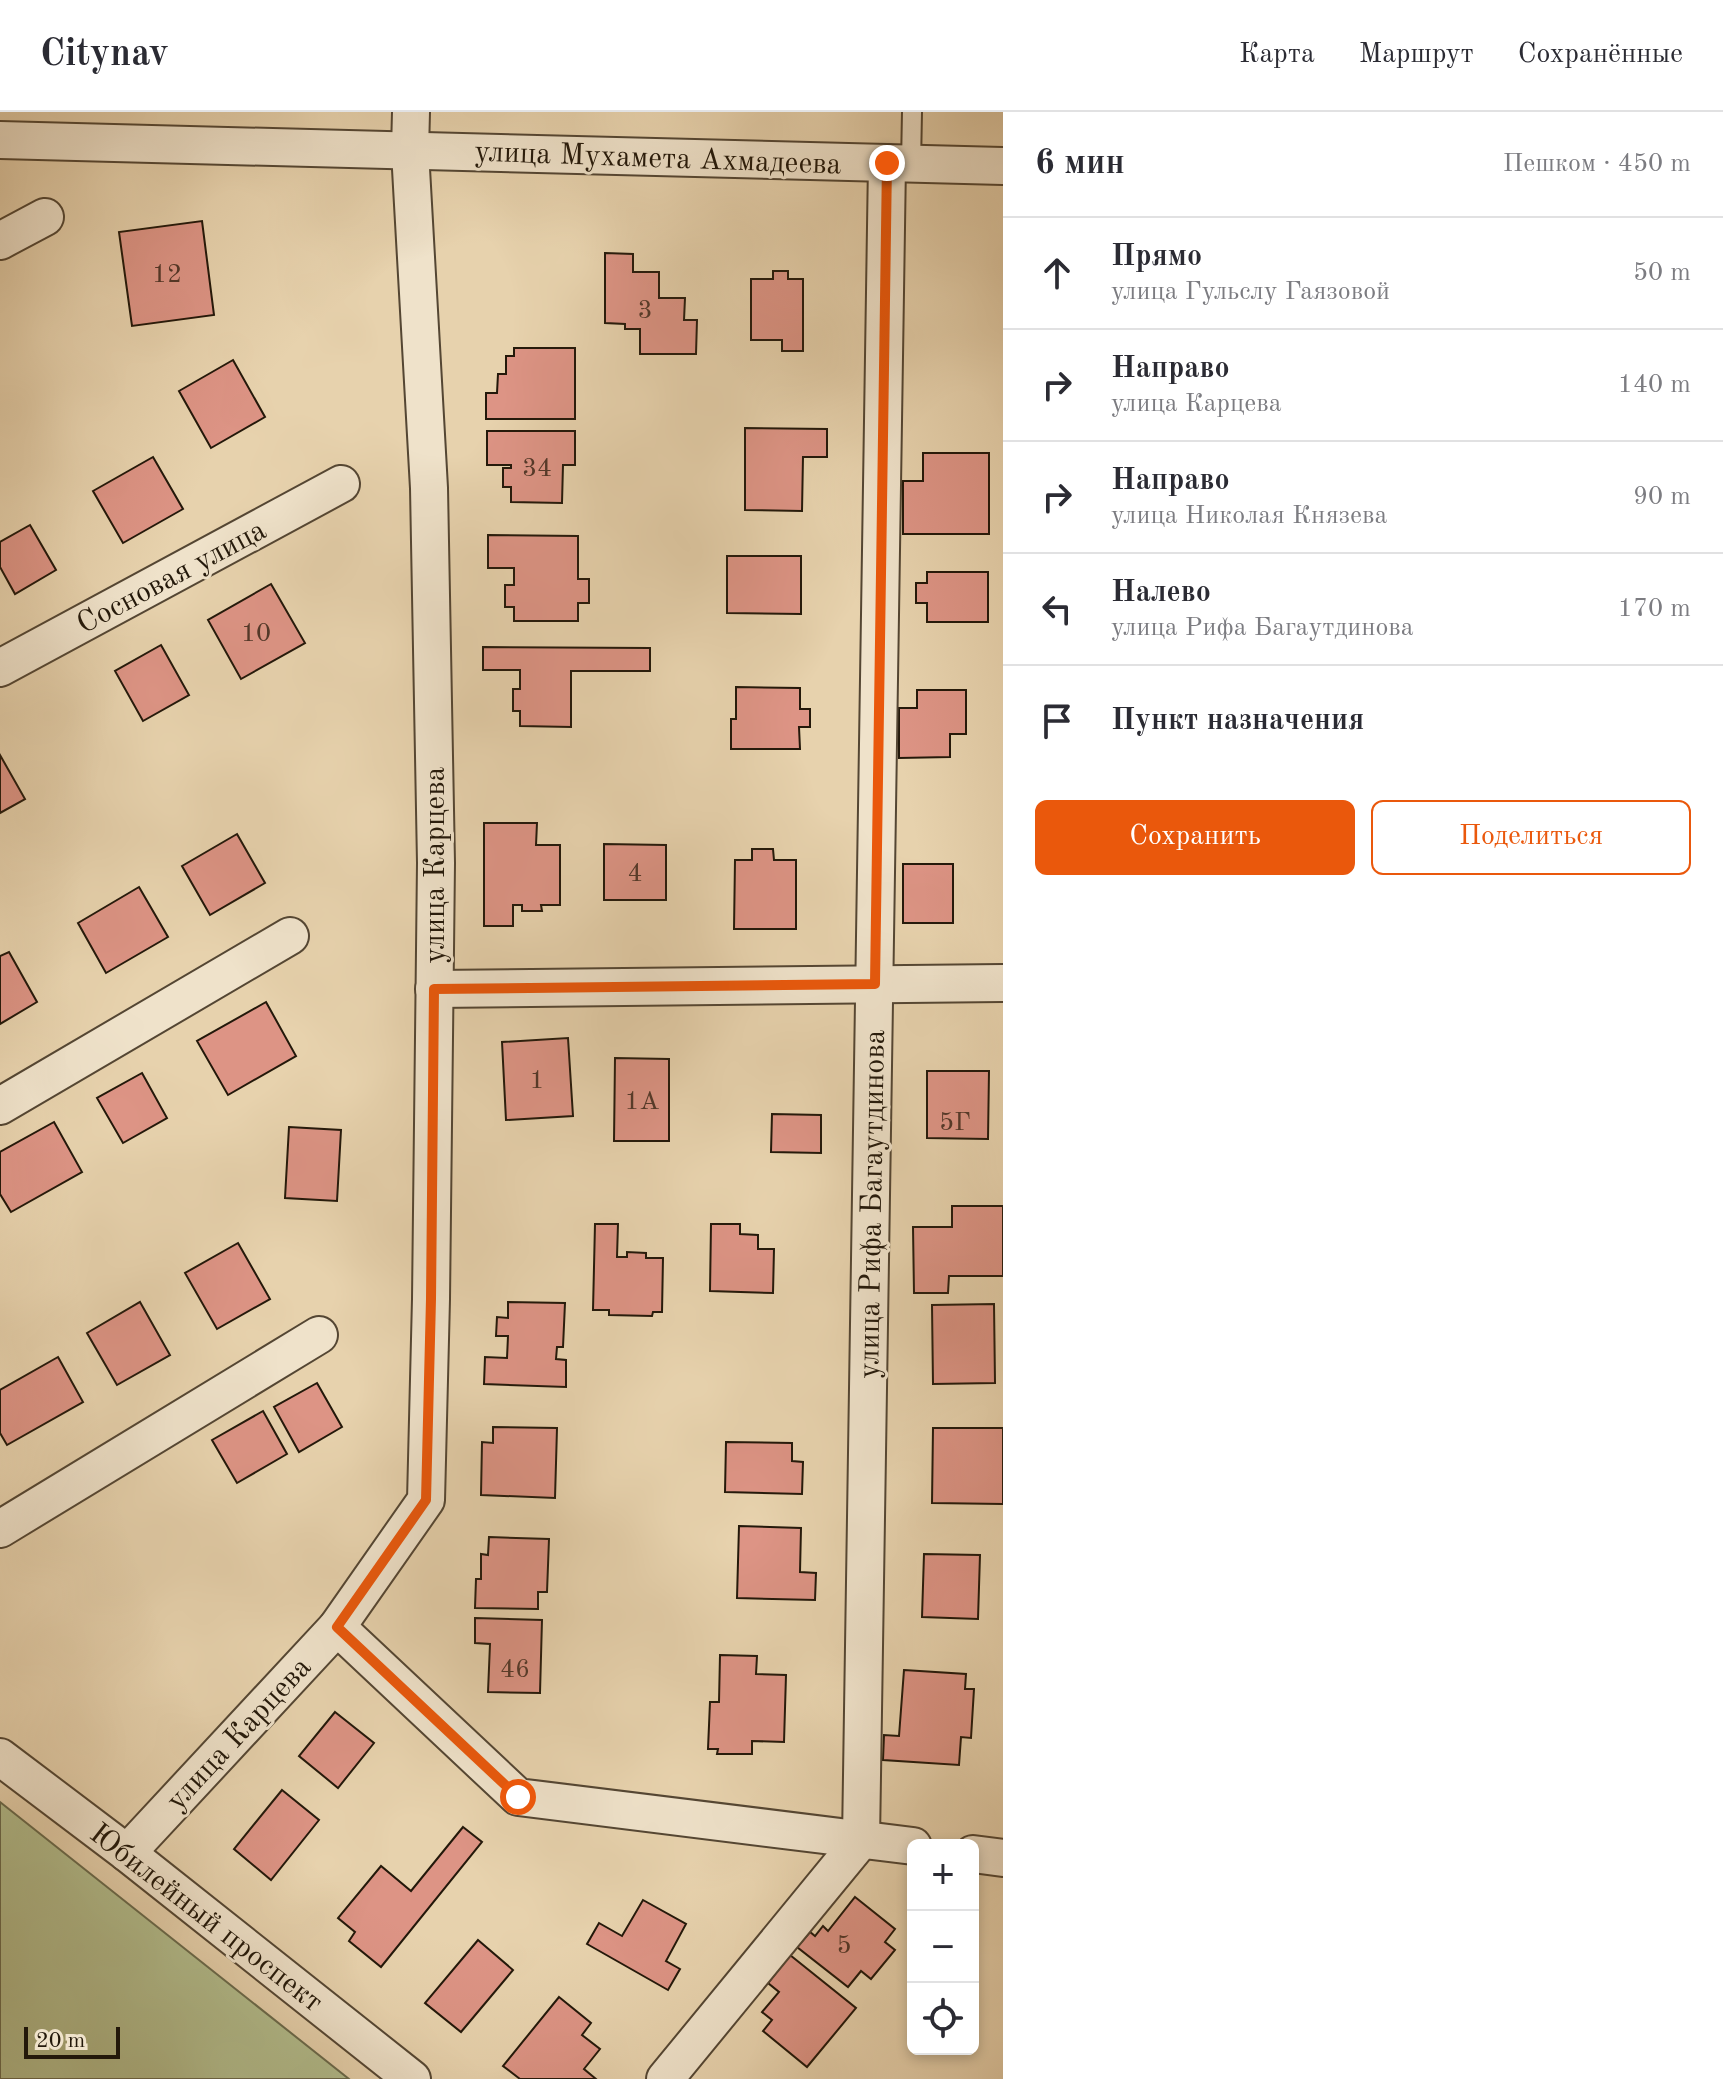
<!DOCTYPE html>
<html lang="ru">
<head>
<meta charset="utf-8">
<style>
  body { margin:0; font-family:"Old Standard TT",serif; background:#f2f2f3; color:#2b2b33 }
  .controls { position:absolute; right:24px; bottom:24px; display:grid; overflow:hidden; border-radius:12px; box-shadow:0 4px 12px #0003 }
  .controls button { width:72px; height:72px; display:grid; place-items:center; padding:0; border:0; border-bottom:2px solid #e1e1e2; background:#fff; color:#2b2b33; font:40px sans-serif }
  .scale { position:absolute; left:24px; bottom:20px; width:96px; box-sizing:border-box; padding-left:8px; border:4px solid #23180a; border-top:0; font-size:22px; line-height:28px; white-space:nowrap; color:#23180a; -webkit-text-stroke:6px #efe2ca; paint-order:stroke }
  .stop { position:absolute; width:24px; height:24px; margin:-18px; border:6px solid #ea580c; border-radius:50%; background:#fff }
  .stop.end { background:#ea580c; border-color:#fff; box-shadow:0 2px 8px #0008 }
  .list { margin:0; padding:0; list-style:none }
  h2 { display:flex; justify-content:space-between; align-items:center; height:104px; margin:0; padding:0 32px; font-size:34px }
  h2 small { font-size:26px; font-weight:400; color:#7c7c81 }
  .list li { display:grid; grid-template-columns:52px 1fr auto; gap:24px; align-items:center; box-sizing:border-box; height:112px; padding:0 32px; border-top:2px solid #e1e1e2 }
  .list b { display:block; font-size:30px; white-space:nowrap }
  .list p { margin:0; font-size:26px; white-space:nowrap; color:#7c7c81 }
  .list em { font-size:26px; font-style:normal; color:#7c7c81 }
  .actions { display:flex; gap:16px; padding:24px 32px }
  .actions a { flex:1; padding:18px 0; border:2px solid #ea580c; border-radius:12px; text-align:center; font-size:28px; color:#ea580c }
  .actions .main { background:#ea580c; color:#fff }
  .icon { flex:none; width:44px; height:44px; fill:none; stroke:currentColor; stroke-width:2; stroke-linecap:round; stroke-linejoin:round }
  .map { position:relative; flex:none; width:1003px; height:1967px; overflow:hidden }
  header { display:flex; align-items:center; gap:48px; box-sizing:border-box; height:112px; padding:0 40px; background:#fff; border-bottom:2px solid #e1e1e2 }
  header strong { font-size:38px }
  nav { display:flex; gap:44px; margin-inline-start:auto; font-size:28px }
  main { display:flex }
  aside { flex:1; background:#fff }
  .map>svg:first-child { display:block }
  .green { fill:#b2bd8d; stroke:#6a6a4c; stroke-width:2 }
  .building { fill:#dd9485; stroke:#23180a; stroke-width:2 }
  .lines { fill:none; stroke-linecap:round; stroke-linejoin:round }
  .lane-casing { stroke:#544633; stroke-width:22 }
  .street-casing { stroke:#544633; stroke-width:40 }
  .lane { stroke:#efe2ca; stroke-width:18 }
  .street { stroke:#efe2ca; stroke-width:36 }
  .route { stroke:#ea580c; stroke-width:10 }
  .labels { text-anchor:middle; stroke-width:6; stroke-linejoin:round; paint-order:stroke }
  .number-label { font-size:26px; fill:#523729 }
  .street-label { font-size:30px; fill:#23180a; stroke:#efe2ca }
</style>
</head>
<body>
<header>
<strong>Citynav</strong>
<nav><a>Карта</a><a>Маршрут</a><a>Сохранённые</a></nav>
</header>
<main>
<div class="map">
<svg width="1003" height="1967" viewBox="0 0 1003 1967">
  <rect width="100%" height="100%" fill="#e7d2ad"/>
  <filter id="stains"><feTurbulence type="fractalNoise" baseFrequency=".0025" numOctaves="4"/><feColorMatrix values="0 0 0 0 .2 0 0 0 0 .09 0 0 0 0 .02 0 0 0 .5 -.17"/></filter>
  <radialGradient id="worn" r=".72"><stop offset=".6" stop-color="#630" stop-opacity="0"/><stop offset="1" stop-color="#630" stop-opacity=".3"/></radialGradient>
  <path class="green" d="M0,1690l349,277h-349z"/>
  <g class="building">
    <path d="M202,109l12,94 -82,11 -13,-94z"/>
    <path d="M605,141l28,1v18h26v26h26l-1,22h13l-1,34h-56v-25h-15v-5l-20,-1z"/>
    <path d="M773,159h15v8h15v72h-21v-11h-31v-61h22z"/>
    <path d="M514,236h61v71h-89v-26h11l1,-19h8v-18h8z"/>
    <path d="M233,248l32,57 -54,31 -32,-57z"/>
    <path d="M745,316l82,1v28h-24l-1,54 -57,-1z"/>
    <path d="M487,319h88v34h-12l-1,38 -51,-1v-15h-8v-19h8v-3h-24z"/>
    <path d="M923,341h66v81h-86v-53h20z"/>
    <path d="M153,345l30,52 -60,34 -30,-52z"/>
    <path d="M30,413l26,45 -41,24 -15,-27v-25z"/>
    <path d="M488,423l90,1v43h11v24h-11v18h-64v-14h-9v-22h9v-17h-26z"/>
    <path d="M727,444h74v58l-74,-1z"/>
    <path d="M927,460h61v50h-61v-19h-11v-20h11z"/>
    <path d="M271,472l34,59 -64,36 -33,-59z"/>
    <path d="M161,533l28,50 -46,26 -28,-50z"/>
    <path d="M483,535l167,1v23h-79v56l-51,-1v-15h-7v-22h7v-19h-37z"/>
    <path d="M736,575l64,1v21h10v18h-11l1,22h-69v-30h5z"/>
    <path d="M917,578h49v44h-16v23l-51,1v-50h18z"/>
    <path d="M0,643l25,44 -25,14z"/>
    <path d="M484,711h53l-1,22h24v60h-19l1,6h-20v-6h-9v21h-29z"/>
    <path d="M237,722l28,49 -55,32 -28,-49z"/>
    <path d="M604,732l62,1v55h-62z"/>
    <path d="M752,737h21l1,11h22v69h-62l1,-69h17z"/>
    <rect x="903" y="752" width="50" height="59"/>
    <path d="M139,775l29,50 -62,36 -28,-50z"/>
    <path d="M9,840l28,50 -37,22v-68z"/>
    <path d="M266,890l30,54 -68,39 -31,-54z"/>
    <path d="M568,926l5,78 -67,4 -4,-78z"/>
    <path d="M615,946l54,1v82h-55z"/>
    <path d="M927,959h62l-1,68 -61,-1z"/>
    <path d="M142,961l25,45 -44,25 -26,-45z"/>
    <path d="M772,1002l49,1v38l-50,-1z"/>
    <path d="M54,1010l28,50 -71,40 -11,-18v-42z"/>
    <path d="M289,1015l52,3 -4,71 -52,-3z"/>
    <path d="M952,1094h51v70h-54l-1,17h-34l-1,-66h39z"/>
    <path d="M595,1112h23l-1,33h10v-5l19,1v5h17l-1,54h-9l-1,4 -43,-1v-5h-16z"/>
    <path d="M711,1112h29v10l18,1v14h16l-1,44 -63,-2z"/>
    <path d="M238,1131l32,56 -53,30 -32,-56z"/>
    <path d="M140,1190l30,53 -53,30 -30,-52z"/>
    <path d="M508,1190l57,1 -2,44h-6l-1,12 10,1v27l-82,-3 1,-27 22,1 1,-22h-12l1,-19 11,1z"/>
    <path d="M994,1192l1,79 -62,1 -1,-79z"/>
    <path d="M58,1245l25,45 -76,43 -7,-12v-43z"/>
    <path d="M317,1271l25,44 -43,25 -25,-45z"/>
    <path d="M263,1299l24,43 -50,29 -25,-43z"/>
    <path d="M493,1315l64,1 -2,70 -74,-3 1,-53 11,1z"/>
    <path d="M933,1316h70v76l-71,-1z"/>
    <path d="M726,1330l66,1v18l11,1 -1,32 -77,-2z"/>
    <path d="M739,1414l62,2 -1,44 16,1 -1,27 -78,-2z"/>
    <path d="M489,1425l60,2 -2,53h-9v17l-63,-1 1,-29h5v-25l7,1z"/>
    <path d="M924,1442l56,1 -2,64 -56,-2z"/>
    <path d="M475,1506l67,2 -2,73 -52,-1 2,-48 -15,-1z"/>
    <path d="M720,1543l37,1 -1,18 30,1 -2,67 -32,-1v13h-35l1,-5h-10l2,-47h9z"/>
    <path d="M904,1558l62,4 -1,15h9l-3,49 -10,-1 -2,28 -76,-5 1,-25 15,1z"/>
    <path d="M335,1600l39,31 -36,45 -39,-32z"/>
    <path d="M282,1678l37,30 -48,60 -37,-31z"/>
    <path d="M463,1715l19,15 -101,125 -32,-26 6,-9 -17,-14 43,-52 30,25z"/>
    <path d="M855,1785l40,32 -10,13 10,8 -24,29 -10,-8 -13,16 -51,-40 13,-15 5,4 8,-10 5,5z"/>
    <path d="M643,1788l43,24 -20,37 14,8 -12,21 -81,-46 12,-21 23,13z"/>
    <path d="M478,1828l35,30 -52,62 -36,-29z"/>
    <path d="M790,1843l66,53 -49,59 -44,-36 9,-11 -10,-8 17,-20 -11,-9z"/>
    <path d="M559,1885l32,26 -9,12 18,14 -16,20 12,10h-76l-17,-13z"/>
  </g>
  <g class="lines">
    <defs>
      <path id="lane" d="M911,52l1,-52"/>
      <g id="street">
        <path d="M0,28l1003,26"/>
        <path d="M0,129l45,-24"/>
        <path d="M0,556l341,-184"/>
        <path d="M434,877l569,-6"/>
        <path d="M0,994l290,-170"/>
        <path d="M0,1417l319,-194"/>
        <path d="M337,1515l181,170 395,49"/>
        <path d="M0,1645l127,96 285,226"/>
        <path d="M127,1741l210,-226 89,-127 5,-201 5,-436 -7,-375 -19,-337 1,-39"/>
        <path d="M973,1742l30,4"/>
        <path d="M665,1967l196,-239 26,-1677"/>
      </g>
    </defs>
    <use href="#lane" class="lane-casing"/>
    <use href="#street" class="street-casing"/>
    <use href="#lane" class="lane"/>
    <use href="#street" class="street"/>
  </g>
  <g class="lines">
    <path class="route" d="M518,1685l-181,-170 89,-127 5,-201 3,-310 441,-5 12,-821"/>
  </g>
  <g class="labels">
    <g class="number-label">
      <text x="167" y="170">12</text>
      <text x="645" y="206">3</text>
      <text x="537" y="364">34</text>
      <text x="256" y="529">10</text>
      <text x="635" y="769">4</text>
      <text x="537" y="976">1</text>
      <text x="642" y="997">1А</text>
      <text x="955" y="1018">5Г</text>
      <text x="515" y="1565">46</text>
      <text x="844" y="1841">5</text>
    </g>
    <g class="street-label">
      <text transform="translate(658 45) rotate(2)" y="10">улица Мухамета Ахмадеева</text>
      <text transform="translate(171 464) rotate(-28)" y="10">Сосновая улица</text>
      <text transform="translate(434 753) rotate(-90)" y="10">улица Карцева</text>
      <text transform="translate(871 1092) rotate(-89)" y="10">улица Рифа Багаутдинова</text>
      <text transform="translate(238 1621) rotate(-47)" y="10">улица Карцева</text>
      <text transform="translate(207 1805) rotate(38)" y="10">Юбилейный проспект</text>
    </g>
  </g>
  <rect width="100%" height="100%" filter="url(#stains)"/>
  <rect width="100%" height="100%" fill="url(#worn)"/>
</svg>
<div class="controls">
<button>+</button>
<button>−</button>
<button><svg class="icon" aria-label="locate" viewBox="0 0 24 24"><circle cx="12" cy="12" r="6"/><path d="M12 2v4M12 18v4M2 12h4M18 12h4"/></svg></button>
</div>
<div class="scale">20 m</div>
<div class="stop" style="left:518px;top:1685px"></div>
<div class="stop end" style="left:887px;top:51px"></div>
</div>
<aside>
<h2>6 мин<small>Пешком · 450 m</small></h2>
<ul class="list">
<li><svg class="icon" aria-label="ahead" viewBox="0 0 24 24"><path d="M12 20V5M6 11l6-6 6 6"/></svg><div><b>Прямо</b><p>улица Гульслу Гаязовой</p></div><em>50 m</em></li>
<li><svg class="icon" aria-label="right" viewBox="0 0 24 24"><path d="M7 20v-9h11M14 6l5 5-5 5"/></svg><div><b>Направо</b><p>улица Карцева</p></div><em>140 m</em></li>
<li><svg class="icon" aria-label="right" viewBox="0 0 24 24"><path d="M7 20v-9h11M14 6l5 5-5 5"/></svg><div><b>Направо</b><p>улица Николая Князева</p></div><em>90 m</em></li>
<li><svg class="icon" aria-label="left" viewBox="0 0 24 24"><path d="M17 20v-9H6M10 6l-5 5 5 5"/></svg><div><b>Налево</b><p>улица Рифа Багаутдинова</p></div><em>170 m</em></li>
<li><svg class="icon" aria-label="arrive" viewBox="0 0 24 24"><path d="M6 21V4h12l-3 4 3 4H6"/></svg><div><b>Пункт назначения</b></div></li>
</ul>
<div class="actions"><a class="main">Сохранить</a><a>Поделиться</a></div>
</aside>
</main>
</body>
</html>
